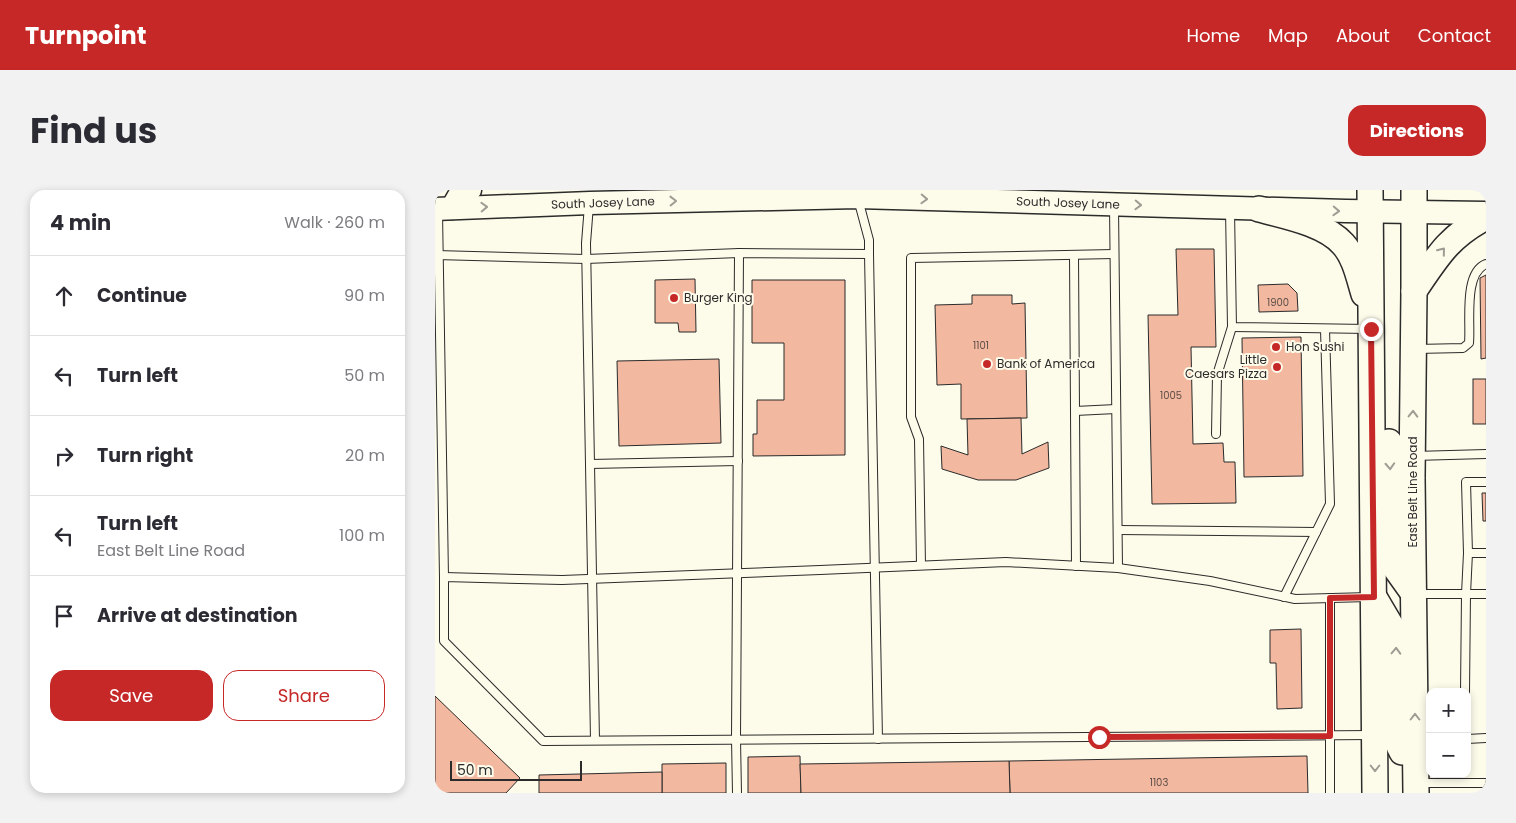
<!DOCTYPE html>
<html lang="en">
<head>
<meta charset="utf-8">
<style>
  body { margin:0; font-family:Poppins,sans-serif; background:#f2f2f3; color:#2b2b33 }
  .controls { position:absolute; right:15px; bottom:15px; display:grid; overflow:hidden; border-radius:10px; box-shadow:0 2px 8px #0003 }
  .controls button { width:45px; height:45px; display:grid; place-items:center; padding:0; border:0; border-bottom:1px solid #e1e1e2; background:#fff; color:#2b2b33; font:25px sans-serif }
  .scale { position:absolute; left:15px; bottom:12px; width:132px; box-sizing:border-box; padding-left:5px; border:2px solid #2b2b2b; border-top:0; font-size:14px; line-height:18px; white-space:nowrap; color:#2b2b2b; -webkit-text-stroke:4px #fdfbea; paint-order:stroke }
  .stop { position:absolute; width:15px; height:15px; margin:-11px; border:4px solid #c62828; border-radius:50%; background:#fff }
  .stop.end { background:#c62828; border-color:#fff; box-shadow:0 1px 5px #0008 }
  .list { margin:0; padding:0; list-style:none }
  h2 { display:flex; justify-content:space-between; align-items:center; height:65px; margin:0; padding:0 20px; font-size:21px }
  h2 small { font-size:16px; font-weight:400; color:#7c7c81 }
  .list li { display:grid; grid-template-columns:32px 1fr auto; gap:15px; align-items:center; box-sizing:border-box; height:80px; padding:0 20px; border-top:1px solid #e1e1e2 }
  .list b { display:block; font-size:19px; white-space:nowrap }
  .list p { margin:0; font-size:16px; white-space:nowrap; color:#7c7c81 }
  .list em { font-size:16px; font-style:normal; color:#7c7c81 }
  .actions { display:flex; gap:10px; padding:15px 20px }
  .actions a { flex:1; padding:11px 0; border:1px solid #c62828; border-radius:15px; text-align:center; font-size:18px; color:#c62828 }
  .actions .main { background:#c62828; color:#fff }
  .icon { flex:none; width:28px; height:28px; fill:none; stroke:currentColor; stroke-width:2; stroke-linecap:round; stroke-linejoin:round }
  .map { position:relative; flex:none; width:1051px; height:603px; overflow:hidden; border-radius:15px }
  header { display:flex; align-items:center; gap:30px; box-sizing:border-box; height:70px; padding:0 25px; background:#c62828; color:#fff }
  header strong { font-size:24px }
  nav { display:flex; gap:28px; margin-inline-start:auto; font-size:18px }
  .intro { display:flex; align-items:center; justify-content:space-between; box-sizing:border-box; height:120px; padding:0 30px }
  h1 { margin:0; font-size:35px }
  .button { padding:12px 22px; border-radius:15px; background:#c62828; color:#fff; font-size:18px; font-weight:700 }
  main { display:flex; gap:30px; padding:0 30px }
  aside { flex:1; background:#fff; border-radius:15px; box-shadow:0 2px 8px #0003 }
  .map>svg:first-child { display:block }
  .building { fill:#f2b8a0; stroke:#2b2b2b }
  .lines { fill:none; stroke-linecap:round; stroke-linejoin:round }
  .lane-casing { stroke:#2b2b2b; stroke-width:10 }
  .secondary-casing { stroke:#2b2b2b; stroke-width:25 }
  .primary-casing { stroke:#2b2b2b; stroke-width:28 }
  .lane { stroke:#fdfbea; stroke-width:8 }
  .secondary { stroke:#fdfbea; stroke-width:22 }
  .primary { stroke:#fdfbea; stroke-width:25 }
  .oneway { stroke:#9e9d94 }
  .route { stroke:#c62828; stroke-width:6 }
  .poi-dot { fill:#c62828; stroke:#fdfbea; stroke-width:2 }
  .labels { text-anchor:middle; stroke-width:4; stroke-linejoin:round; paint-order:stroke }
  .number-label { font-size:10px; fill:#5d4e48 }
  .street-label { font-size:12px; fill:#2b2b2b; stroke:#fdfbea }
  .poi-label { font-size:12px; fill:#2b2b2b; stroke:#fdfbea; text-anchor:start }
</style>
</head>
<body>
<header>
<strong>Turnpoint</strong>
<nav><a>Home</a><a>Map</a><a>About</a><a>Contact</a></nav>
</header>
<div class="intro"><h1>Find us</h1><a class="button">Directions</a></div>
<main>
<aside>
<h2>4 min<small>Walk · 260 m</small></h2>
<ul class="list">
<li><svg class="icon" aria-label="ahead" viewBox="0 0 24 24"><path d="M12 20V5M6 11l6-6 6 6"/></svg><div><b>Continue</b></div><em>90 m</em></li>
<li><svg class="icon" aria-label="left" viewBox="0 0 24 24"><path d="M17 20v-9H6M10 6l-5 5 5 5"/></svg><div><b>Turn left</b></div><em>50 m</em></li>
<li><svg class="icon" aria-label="right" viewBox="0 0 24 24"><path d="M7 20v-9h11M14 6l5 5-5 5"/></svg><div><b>Turn right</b></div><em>20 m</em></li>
<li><svg class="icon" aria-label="left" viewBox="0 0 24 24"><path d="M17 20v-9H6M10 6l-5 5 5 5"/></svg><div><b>Turn left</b><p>East Belt Line Road</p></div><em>100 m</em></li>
<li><svg class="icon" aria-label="arrive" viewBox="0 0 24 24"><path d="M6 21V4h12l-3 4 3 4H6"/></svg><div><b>Arrive at destination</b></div></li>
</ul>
<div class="actions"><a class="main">Save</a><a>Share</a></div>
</aside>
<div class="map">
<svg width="1051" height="603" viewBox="0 0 1051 603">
  <rect width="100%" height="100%" fill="#fdfbea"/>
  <g class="building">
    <path d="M741,59h38l2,98h-25l2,97 30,-1 1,19h11l1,41 -84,1 -4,-189h30z"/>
    <path d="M1051,85v83l-5,1 -1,-81z"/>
    <path d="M260,89l1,53h-17l-1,-9h-23v-43z"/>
    <path d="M317,90h93v175l-92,1v-22h4v-34h27v-57h-32z"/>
    <path d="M853,94l9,9 1,18 -39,1 -1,-27z"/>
    <path d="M537,105h40v9l13,-1 2,115 -66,1v-35l-24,1 -2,-80 37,-1z"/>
    <path d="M866,147l2,139 -59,1 -2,-139z"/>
    <path d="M284,169l2,84 -102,3 -2,-85z"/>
    <rect x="1038" y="189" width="13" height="45"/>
    <path d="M586,228l1,36 26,-12 1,26 -33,12h-38l-36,-11 -1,-23 27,9 -1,-36z"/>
    <path d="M1047,303h4v28h-3z"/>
    <path d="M866,439l1,79 -25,1 -1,-46h-6v-33z"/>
    <path d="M0,506l85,82 -14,15h-71z"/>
    <path d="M365,566l1,37h-53v-36z"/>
    <path d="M872,566l1,37h-298l-1,-32z"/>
    <path d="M574,571l1,32h-209l-1,-29z"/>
    <path d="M291,573v30h-64v-29z"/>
    <path d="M227,582v21h-123v-18z"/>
  </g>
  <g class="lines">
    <defs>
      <g id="lane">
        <path d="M423,9l11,41v14l9,485"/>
        <path d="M154,15l-3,38 9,497"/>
        <path d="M679,16l4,362"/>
        <path d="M795,20l2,117 136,2"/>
        <path d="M3,22l6,365"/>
        <path d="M1,65l150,4 153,-6"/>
        <path d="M639,65l2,311"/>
        <path d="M981,159l47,-1 6,-5c2,-20 -6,-70 17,-79"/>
        <path d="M640,221l41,-2"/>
        <path d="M781,244l1,-59 15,-48"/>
        <path d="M979,266l72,-2"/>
        <path d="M155,274l148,-3"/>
        <path d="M683,340l198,2"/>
        <path d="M1033,363l-2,-71h20"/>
        <path d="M486,375l-2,-126 -8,-22v-159l203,-4"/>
        <path d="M981,404h70"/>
        <path d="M849,407l46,-93 -5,-175"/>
        <path d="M934,407l-74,2 -85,-18 -92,-13 -112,-6 -186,8 -258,10 -118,-3v64l99,100 829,-6"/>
        <path d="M895,408v195"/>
        <path d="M1030,502l1,-98 2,-41h18"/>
        <path d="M1032,549l19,-1"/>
        <path d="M983,593h68"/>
        <path d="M302,603l-1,-54 3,-486 130,1"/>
      </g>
      <g id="secondary">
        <path d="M17,18l8,-14 10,-4"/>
        <path d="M0,19l155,-6 267,-6 489,14 140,2"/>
      </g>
      <g id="primary">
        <path d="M935,0l5,603"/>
        <path d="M979,0v101l-2,187 4,315"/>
        <path d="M824,19c26,7 65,14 84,35 12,13 16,34 21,50"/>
        <path d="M979,101c23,-34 35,-55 72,-74"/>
        <path d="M954,252l5,124 20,28"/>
        <path d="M939,407l23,39 -2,40 4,70 3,6"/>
      </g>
    </defs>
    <use href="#lane" class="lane-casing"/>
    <use href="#secondary" class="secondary-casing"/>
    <use href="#primary" class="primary-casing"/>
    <use href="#lane" class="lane"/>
    <use href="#secondary" class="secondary"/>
    <use href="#primary" class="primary"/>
  </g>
  <defs><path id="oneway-chevron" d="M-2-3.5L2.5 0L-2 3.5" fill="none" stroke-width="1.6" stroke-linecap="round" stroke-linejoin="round" transform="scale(1.25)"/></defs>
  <g class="oneway">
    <use href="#oneway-chevron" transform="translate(489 9) rotate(2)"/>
    <use href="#oneway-chevron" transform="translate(238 11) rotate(-1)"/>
    <use href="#oneway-chevron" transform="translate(703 15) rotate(2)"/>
    <use href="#oneway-chevron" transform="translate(49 17) rotate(-2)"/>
    <use href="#oneway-chevron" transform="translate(901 21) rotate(2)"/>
    <use href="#oneway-chevron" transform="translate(1007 61) rotate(-51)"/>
    <use href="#oneway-chevron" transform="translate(978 224) rotate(-89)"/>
    <use href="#oneway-chevron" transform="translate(955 276) rotate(87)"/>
    <use href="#oneway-chevron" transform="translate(961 461) rotate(-88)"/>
    <use href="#oneway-chevron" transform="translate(980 527) rotate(-90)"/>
    <use href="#oneway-chevron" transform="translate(940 578) rotate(90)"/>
  </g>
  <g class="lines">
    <path class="route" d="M664,547l231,-1v-138l44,-1 -3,-268"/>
  </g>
  <g class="poi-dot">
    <circle cx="239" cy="108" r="5"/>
    <circle cx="841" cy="157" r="5"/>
    <circle cx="552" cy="174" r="5"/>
    <circle cx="842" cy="177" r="5"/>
  </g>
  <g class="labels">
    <g class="number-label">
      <text x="843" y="116">1900</text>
      <text x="546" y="159">1101</text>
      <text x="736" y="209">1005</text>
      <text x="724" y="596">1103</text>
    </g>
    <g class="street-label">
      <text transform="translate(168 13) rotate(-2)" y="4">South Josey Lane</text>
      <text transform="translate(633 13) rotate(2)" y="4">South Josey Lane</text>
      <text transform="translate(978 302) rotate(-90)" y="4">East Belt Line Road</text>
    </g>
    <g class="poi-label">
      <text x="249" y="112">Burger King</text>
      <text x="851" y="161">Hon Sushi</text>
      <text x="832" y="174" text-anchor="end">Little<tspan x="832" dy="14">Caesars Pizza</tspan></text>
      <text x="562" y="178">Bank of America</text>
    </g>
  </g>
</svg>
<div class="controls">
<button>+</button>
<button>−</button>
</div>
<div class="scale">50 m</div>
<div class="stop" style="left:664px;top:547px"></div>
<div class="stop end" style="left:936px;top:139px"></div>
</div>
</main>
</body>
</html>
